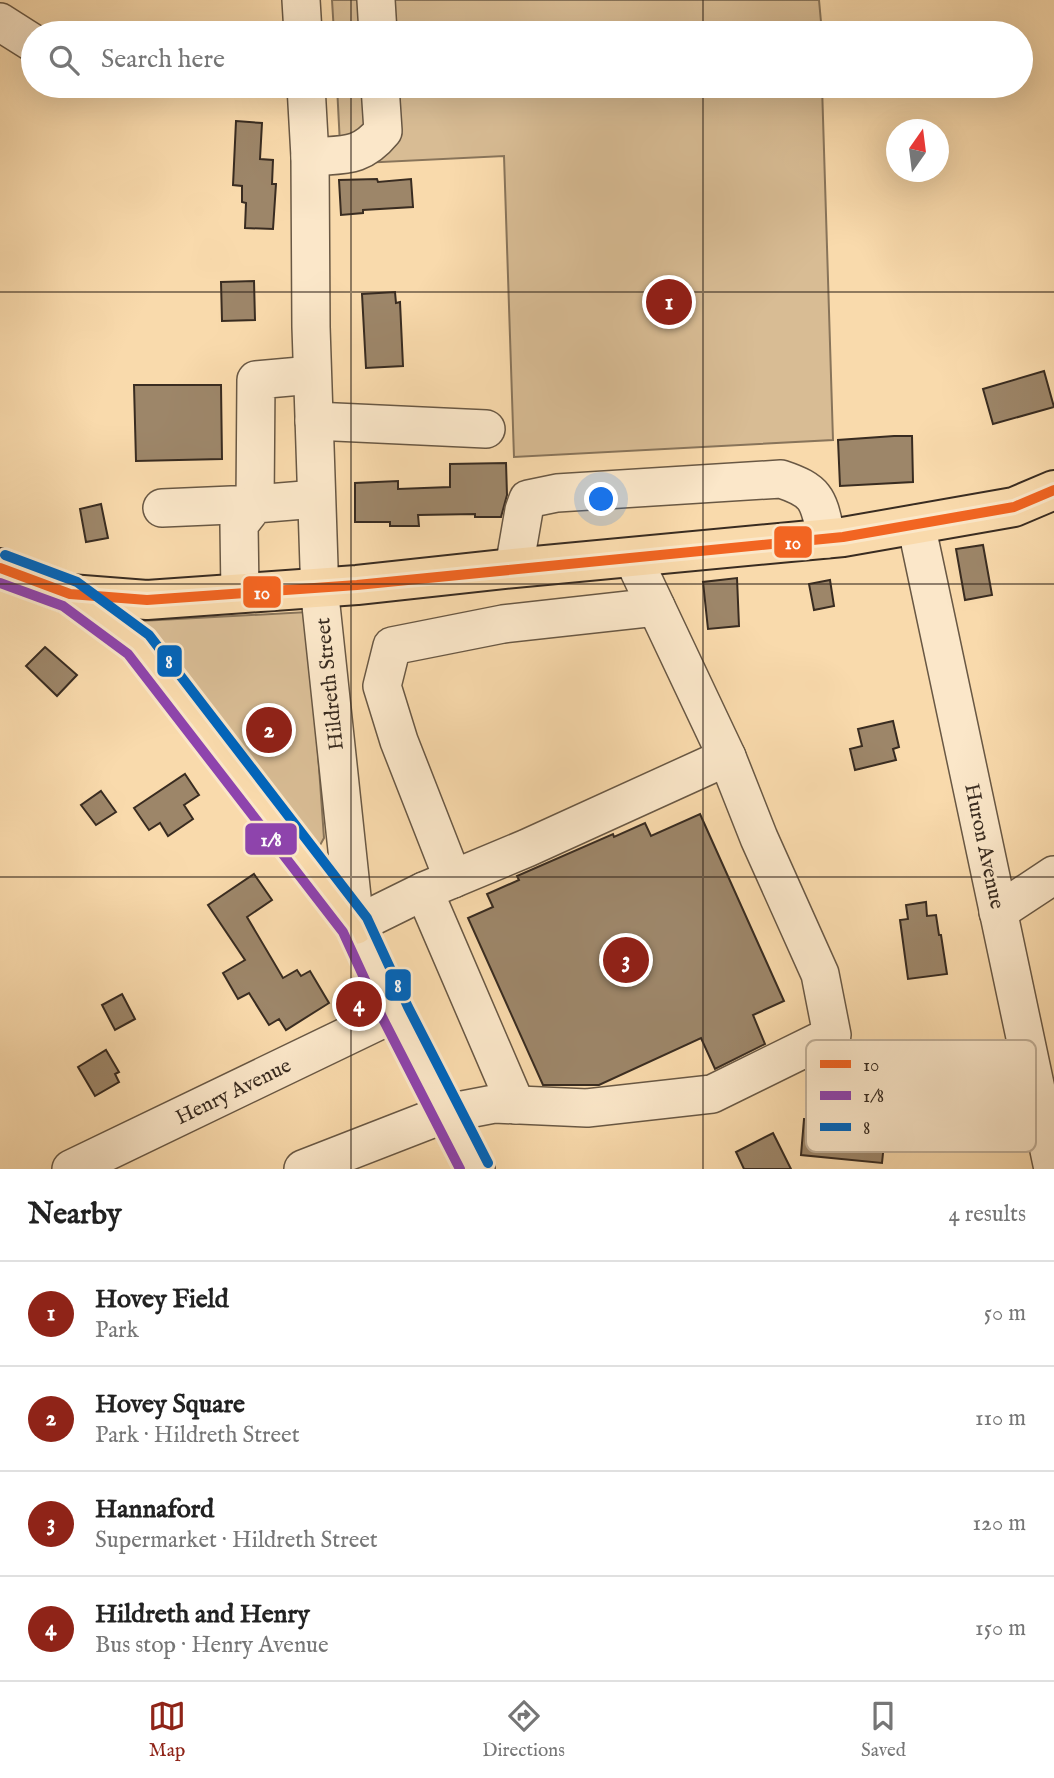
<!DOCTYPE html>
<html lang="en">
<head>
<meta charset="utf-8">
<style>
  body { margin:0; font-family:"IM FELL English",serif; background:#f2f2f2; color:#222 }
  .compass { position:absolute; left:886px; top:119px; width:63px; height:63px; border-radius:50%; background:#fff; box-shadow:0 7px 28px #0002; rotate:14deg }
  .you { position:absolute; left:602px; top:500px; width:24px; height:24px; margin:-18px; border:5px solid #fff; border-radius:50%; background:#1a73e8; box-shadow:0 0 0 10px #1a73e833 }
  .badge { display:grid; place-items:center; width:46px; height:46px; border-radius:50%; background:#8f2418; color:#fff; font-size:23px; font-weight:700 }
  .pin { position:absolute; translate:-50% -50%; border:4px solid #fff; box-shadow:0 2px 7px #0006 }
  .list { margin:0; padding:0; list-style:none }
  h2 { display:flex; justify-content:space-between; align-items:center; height:91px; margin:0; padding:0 28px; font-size:30px }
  h2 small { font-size:23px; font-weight:400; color:#767676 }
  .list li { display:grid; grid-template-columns:46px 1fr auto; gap:21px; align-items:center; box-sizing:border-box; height:105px; padding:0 28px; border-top:2px solid #e0e0e0 }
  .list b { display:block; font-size:26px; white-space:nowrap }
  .list p { margin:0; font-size:23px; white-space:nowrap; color:#767676 }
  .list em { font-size:23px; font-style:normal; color:#767676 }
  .icon { flex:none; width:38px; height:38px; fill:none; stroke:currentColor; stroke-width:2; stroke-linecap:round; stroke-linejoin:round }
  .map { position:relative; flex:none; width:1054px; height:1169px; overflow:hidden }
  .search { position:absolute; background:#fff; box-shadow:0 7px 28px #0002; left:21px; right:21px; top:21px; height:77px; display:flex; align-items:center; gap:18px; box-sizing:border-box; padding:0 24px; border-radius:38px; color:#767676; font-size:26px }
  .sheet { height:511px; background:#fff }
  nav { display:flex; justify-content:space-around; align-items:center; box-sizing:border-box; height:98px; border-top:2px solid #e0e0e0; background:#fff; font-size:19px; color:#767676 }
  nav a { display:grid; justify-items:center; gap:4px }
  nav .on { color:#8f2418 }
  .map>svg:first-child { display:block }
  .green { fill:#d8bc94; stroke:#88745a; stroke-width:2 }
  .building { fill:#9d8669; stroke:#392c21; stroke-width:2 }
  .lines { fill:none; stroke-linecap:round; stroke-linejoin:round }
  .minor-casing { stroke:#695844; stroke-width:40 }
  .major-casing { stroke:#392c21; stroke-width:42 }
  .minor { stroke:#fbe7c9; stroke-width:37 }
  .major { stroke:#f9daac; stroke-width:38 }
  .bus-1-casing { stroke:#fbe7c9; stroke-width:16 }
  .bus-2-casing { stroke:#fbe7c9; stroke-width:16 }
  .bus-3-casing { stroke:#fbe7c9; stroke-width:16 }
  .bus-1 { stroke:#f26522; stroke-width:10 }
  .bus-2 { stroke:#8e44ad; stroke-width:10 }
  .bus-3 { stroke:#0065bd; stroke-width:10 }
  .grid { fill:none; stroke:#392c21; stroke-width:2; stroke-opacity:0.55 }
  .labels { text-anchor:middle; stroke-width:7; stroke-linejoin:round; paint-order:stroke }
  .street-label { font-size:21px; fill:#392c21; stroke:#fbe7c9 }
  .key { fill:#fbe7c9; stroke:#c1af97; stroke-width:2 }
  .key-label { font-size:19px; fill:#392c21 }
  .line-badge { stroke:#fbe7c9; stroke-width:2.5 }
  .badge-label { font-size:19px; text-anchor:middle; font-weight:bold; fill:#fff }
</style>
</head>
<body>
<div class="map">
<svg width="1054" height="1169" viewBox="0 0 1054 1169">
  <rect width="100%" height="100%" fill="#f9daac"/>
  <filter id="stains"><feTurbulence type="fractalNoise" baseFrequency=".00286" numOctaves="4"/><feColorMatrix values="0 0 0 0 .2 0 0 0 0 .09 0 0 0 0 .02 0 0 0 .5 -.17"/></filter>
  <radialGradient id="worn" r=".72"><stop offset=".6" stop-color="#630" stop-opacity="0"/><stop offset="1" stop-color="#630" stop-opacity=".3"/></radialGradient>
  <g class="green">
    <path d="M332,0h487l3,33h-488z"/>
    <path d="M337,86h485l11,354 -319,17 -10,-301 -163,8z"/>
    <path d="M308,612l16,226 -5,9 -10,-2 -169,-224z"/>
  </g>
  <g class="building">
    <path d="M236,121l26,2 -2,36 13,1 -1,24h4l-3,45 -28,-1 1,-25 -4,-1v-16l-9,-1z"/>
    <path d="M377,179l1,3 33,-3 2,28 -50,3v3l-22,2 -2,-35z"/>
    <path d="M254,281l1,39 -33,1 -1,-39z"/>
    <path d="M395,292l1,11 4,-1 3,64 -37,2 -4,-74z"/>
    <path d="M1044,371l10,36 -61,17 -10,-35z"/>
    <path d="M134,385h87l1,74 -86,2z"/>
    <path d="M894,436h18l1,46 -73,4 -2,-46z"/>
    <path d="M506,463l1,32 -6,22h-26v-3l-57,1 1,11h-29v-4h-35v-39l43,-2v8l52,-2v-23z"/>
    <path d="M101,504l7,34 -22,4 -6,-33z"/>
    <path d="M983,545l9,50 -27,5 -9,-51z"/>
    <path d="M737,578l2,48 -31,3 -5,-47z"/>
    <path d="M830,580l4,26 -20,4 -5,-26z"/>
    <path d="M45,647l32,28 -20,21 -31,-30z"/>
    <path d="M893,721l6,26 -6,2 3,11 -41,10 -5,-21 12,-3 -4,-17z"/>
    <path d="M185,774l14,21 -15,10 9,14 -25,17 -8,-13 -11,7 -15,-22z"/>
    <path d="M101,791l15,21 -20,13 -15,-20z"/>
    <path d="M700,814l84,187 -31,14 12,29 -50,25 -14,-31 -102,47h-56l-75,-167 25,-11 -6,-13 32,-14 -2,-4 96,-42 1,3 31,-14 6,13z"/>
    <path d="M254,874l18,26 -25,17 36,61 14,-8 4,6 9,-5 19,32 -43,27 -7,-11 -10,6 -20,-32 -11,6 -15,-26 22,-13 -37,-55z"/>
    <path d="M926,902l1,14 9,-1 3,20h2l6,39 -39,5 -8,-59 8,-1 -2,-14z"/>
    <path d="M122,994l13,25 -20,11 -13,-25z"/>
    <path d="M106,1050l13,22 -4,2 4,8 -24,14 -17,-29z"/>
    <path d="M804,1119l60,6v-4l22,3 -4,39 -81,-8z"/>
    <path d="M773,1133l18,36h-47l-8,-17z"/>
  </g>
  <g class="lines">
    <defs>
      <g id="minor">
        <path d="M301,0l2,33"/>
        <path d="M376,0l2,33"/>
        <path d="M0,22l33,21"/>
        <path d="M306,86l4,71 1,170 9,269 35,329 40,88 81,156"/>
        <path d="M310,157c33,-3 50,2 73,-26l-3,-45"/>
        <path d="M314,421l172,8"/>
        <path d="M162,508l93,-4 1,-124 56,-5"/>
        <path d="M916,524l137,645"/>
        <path d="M514,568l10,-58 4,-11 29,-6 224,-14c39,13 37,22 46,60"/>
        <path d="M240,593l-1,-68 16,-21 61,-5"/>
        <path d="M453,879l-54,-138 -17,-55 10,-40 111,-22 153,-17"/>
        <path d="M424,891l92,214"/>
        <path d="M998,912l56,-37"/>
        <path d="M355,925l69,-34 103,-43 200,-91 -94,-199"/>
        <path d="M71,1169l324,-156"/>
        <path d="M303,1169l144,-56 47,-9 93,4 125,-14 120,-59 -12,-61 -61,-136 -32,-81"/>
      </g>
      <g id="major">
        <path d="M0,568l70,26 77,6 210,-15 157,-17 329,-31 171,-30 40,-17"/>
        <path d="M70,594l68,50 217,281"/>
      </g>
    </defs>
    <use href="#minor" class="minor-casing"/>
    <use href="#major" class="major-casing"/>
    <use href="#minor" class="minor"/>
    <use href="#major" class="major"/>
    <defs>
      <path id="bus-1" d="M0,568l70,26 77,6 210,-15 486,-48 171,-30 40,-17"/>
      <path id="bus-2" d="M0,583l63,23 65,48 215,278 40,87 77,150"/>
      <path id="bus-3" d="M5,555l72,27 72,53 218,283 41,89 80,156"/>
    </defs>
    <use href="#bus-1" class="bus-1-casing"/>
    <use href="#bus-2" class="bus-2-casing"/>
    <use href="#bus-3" class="bus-3-casing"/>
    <use href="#bus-1" class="bus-1"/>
    <use href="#bus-2" class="bus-2"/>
    <use href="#bus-3" class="bus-3"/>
  </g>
  <path class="grid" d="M351,0v33M703,0v33M351,86v1083M703,86v1083M0,292h1054M0,584h1054M0,877h1054"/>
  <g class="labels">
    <g class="street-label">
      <text transform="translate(329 684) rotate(-96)" y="7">Hildreth Street</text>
      <text transform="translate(985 846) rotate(78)" y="7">Huron Avenue</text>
      <text transform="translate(233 1091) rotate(-26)" y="7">Henry Avenue</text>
    </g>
  </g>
  <rect x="806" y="1040" width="230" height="112" rx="10" class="key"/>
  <rect x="820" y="1060" width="31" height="8" fill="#f26522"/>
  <rect x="820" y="1091" width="31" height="9" fill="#8e44ad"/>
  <rect x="820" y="1123" width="31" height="8" fill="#0065bd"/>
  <g class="key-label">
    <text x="863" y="1071">10</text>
    <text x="863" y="1102">1/8</text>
    <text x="863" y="1134">8</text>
  </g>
  <g class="line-badge">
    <rect x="773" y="525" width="40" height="34" rx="7" fill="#f26522"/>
    <rect x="242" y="575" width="40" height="34" rx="7" fill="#f26522"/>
    <rect x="156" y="644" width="27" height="34" rx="7" fill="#0065bd"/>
    <rect x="244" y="822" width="54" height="34" rx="7" fill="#8e44ad"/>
    <rect x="384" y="968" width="28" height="34" rx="7" fill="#0065bd"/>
  </g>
  <g class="badge-label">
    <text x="793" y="549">10</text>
    <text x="262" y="599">10</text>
    <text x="169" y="668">8</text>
    <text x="271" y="846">1/8</text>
    <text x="398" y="992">8</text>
  </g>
  <rect width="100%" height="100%" filter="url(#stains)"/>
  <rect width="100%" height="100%" fill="url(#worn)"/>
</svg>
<svg class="compass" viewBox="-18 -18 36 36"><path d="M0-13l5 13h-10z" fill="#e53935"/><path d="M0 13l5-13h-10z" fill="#767676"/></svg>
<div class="you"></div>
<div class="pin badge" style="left:669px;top:302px">1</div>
<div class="pin badge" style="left:269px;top:730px">2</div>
<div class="pin badge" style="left:626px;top:960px">3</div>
<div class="pin badge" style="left:359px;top:1004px">4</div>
<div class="search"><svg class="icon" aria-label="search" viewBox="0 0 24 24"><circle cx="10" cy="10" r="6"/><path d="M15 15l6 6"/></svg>Search here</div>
</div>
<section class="sheet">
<h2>Nearby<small>4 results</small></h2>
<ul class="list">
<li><span class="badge">1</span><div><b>Hovey Field</b><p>Park</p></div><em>50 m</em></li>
<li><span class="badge">2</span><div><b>Hovey Square</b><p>Park · Hildreth Street</p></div><em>110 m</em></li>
<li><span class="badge">3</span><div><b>Hannaford</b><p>Supermarket · Hildreth Street</p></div><em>120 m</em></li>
<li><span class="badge">4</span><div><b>Hildreth and Henry</b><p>Bus stop · Henry Avenue</p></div><em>150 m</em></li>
</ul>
</section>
<nav>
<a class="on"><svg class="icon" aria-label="map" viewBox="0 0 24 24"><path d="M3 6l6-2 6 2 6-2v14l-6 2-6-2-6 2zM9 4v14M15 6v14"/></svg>Map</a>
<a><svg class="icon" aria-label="directions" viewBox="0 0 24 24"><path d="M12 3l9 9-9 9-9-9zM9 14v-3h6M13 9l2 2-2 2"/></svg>Directions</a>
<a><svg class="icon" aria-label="saved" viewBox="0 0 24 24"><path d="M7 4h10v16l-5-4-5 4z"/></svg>Saved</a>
</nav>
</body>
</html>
